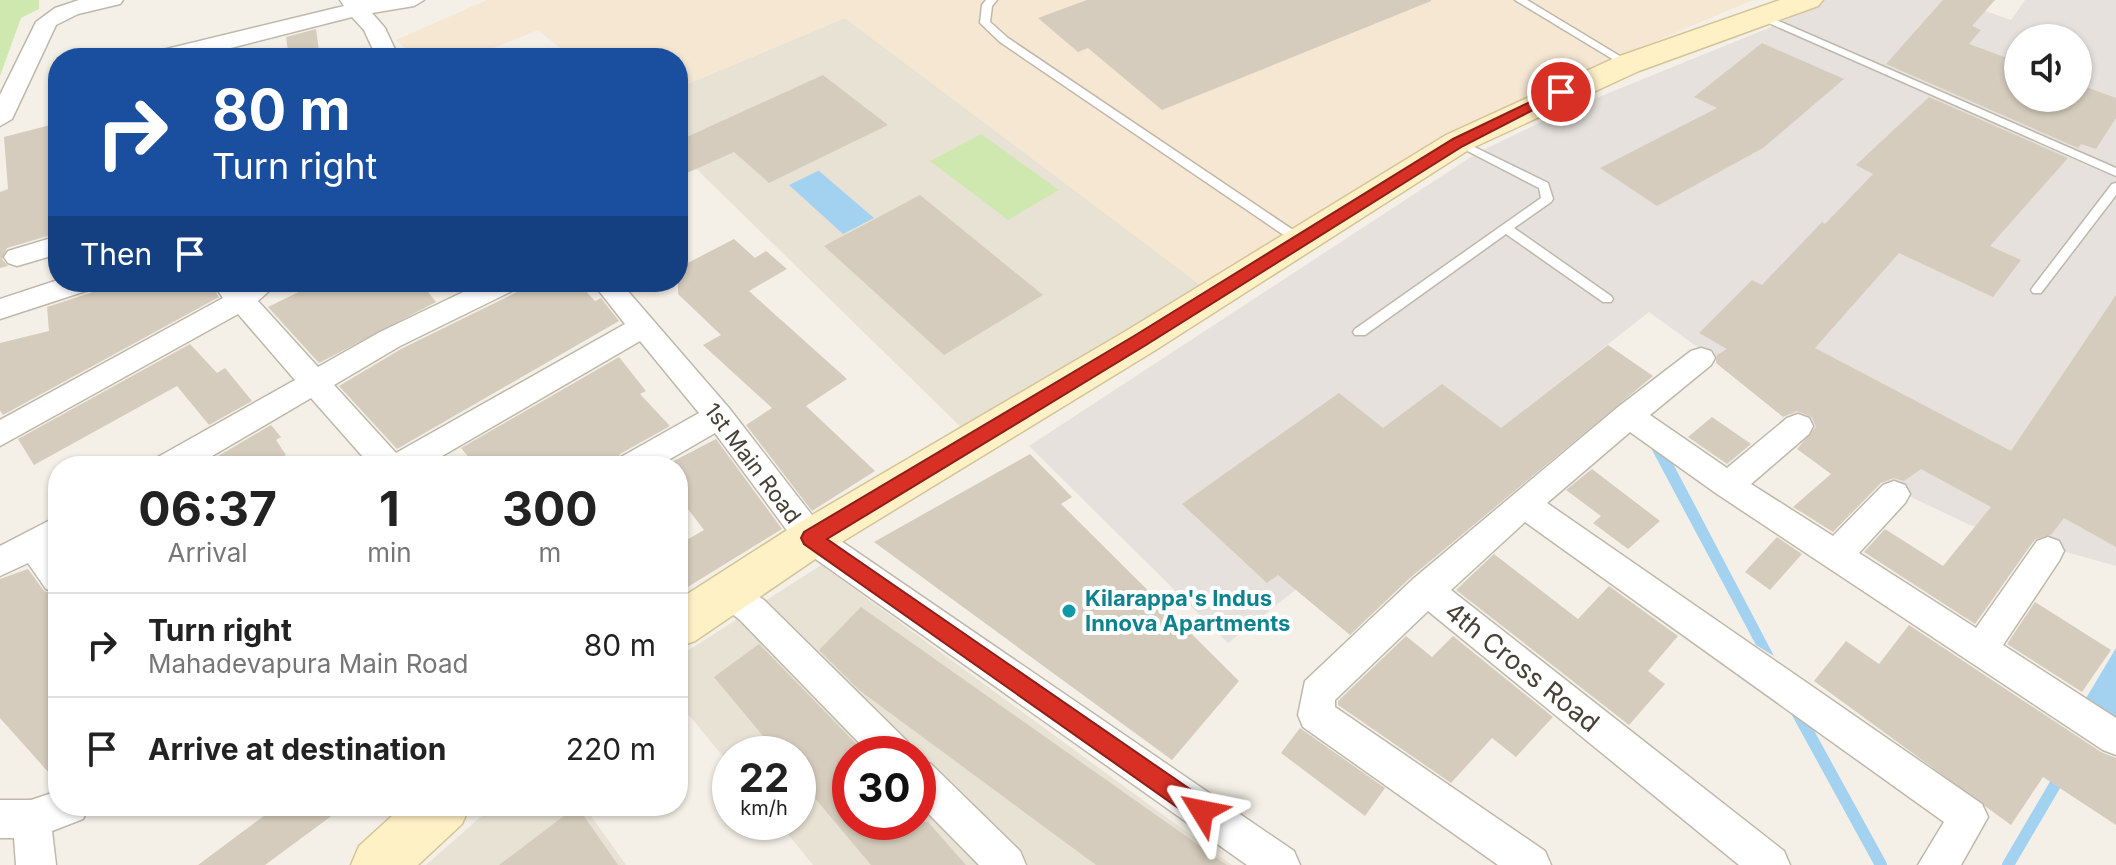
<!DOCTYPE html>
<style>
:root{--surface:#fff;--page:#f6f6f6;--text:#222;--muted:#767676;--line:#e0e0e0}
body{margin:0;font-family:Inter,sans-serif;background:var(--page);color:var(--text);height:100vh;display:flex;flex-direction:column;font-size:30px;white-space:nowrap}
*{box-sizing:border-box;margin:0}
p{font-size:26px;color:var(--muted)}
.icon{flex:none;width:44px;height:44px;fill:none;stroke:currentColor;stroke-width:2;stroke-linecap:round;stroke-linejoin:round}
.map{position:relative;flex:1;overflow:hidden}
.side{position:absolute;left:48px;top:456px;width:640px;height:360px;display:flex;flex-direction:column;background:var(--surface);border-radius:32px;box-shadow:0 2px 6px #0004}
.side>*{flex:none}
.hud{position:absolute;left:48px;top:48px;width:640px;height:244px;border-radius:32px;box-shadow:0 2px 6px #0004;background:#1a4fa0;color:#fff;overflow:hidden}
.controls{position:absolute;left:2004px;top:24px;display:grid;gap:16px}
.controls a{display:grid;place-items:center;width:88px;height:88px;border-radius:50%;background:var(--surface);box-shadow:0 2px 6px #0004;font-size:40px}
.speed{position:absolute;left:712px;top:736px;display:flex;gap:16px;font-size:40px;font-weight:700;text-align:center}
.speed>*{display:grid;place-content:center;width:104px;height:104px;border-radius:50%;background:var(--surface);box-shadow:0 2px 6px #0004;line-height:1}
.speed small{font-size:20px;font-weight:400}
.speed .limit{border:12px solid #d22;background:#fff;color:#111}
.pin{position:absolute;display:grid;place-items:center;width:68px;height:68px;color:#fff;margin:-34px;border:4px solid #fff;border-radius:50%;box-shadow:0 2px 8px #0007}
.me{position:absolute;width:88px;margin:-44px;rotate:305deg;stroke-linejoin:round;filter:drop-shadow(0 0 6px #0008)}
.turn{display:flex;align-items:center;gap:28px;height:168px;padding:0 32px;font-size:36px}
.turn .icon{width:104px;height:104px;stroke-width:2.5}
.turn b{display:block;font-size:56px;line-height:68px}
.then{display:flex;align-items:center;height:76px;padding:0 32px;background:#0003;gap:16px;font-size:30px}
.eta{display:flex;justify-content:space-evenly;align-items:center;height:136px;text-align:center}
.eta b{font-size:48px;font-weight:700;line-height:56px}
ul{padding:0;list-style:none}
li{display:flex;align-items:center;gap:24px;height:104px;padding:0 32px;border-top:2px solid var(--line)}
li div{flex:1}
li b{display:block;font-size:30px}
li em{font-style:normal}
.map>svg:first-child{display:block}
.residential{fill:#e8e2d5;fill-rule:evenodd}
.commercial{fill:#f5e7d2}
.industrial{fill:#e6e1dc;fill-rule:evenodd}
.green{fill:#cfe8b0}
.water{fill:#a3d1f0}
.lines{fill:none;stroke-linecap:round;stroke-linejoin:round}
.stream{stroke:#a3d1f0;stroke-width:12}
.building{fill:#d5ccbd}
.lane-casing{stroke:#bfb8aa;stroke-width:3}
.street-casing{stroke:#bfb8aa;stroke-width:3}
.secondary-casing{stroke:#d4c497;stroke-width:3}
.lane{fill:#fff;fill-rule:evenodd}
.street{fill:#fff;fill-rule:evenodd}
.secondary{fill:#fff1c6;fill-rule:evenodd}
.route{fill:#d93025;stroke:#8d1f18;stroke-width:2}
.culture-dot{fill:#0f9aa8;stroke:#fff;stroke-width:3}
.labels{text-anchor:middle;stroke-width:8;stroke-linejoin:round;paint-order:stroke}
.street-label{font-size:22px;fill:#474036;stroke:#fff}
.culture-label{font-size:22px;font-weight:bold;fill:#0d838f;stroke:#fff;text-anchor:start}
.near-street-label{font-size:26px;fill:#474036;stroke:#fff}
</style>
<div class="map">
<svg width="2116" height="865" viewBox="0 0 2116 865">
<rect width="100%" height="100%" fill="#f4f0e7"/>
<!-- residential -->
<g class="residential">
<polygon points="845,18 1202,286 968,434 678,151 678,88"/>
<path d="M 821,565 L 1232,865 L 813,865 L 778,822 L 798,822 L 798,754 L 730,754 L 730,765 L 678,702 L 678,657 ZM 850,754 L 918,754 L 918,822 L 850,822 Z"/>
<polygon points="493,806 584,806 626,865 426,865"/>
</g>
<!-- commercial -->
<polygon class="commercial" points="487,0 1753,0 1547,87 1413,155 1202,286 845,18 678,88 678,58 572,58 538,30 469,58 416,58 396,40"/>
<!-- industrial -->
<path class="industrial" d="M 1824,0 L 1954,0 L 2011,20 L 2025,0 L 2116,0 L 2116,566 L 1970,525 L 1892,488 L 1649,312 L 1228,643 L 1029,446 L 1477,153 L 1562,112 L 1771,27 ZM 2018,38 L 2078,38 L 2078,98 L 2018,98 Z"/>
<!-- green -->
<g class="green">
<polygon points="0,0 39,0 39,9 21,18 0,76"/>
<polygon points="981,134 1059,190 1008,220 930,161"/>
</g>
<!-- water -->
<g class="water">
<polygon points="818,171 819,171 874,218 843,234 789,185"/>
<polygon points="1651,448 1668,454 1774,656 1756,645"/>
<polygon points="2116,648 2116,719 2085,700"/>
</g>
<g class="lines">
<!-- stream -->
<g class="stream">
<polyline points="1796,710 1881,865"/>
<polyline points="2008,865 2062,773"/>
</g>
</g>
<!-- building -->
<g class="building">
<polygon points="1087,0 1431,0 1431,1 1162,110 1088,48 1078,52 1038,18"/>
<polygon points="1943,0 1995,0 1972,26 1981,30 1969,44 2018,62 2018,98 2078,98 2078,84 2116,98 2116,118 2096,149 2081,144 2078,148 1886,64"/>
<polygon points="316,29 320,58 289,58 286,37"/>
<polygon points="1762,43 1844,79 1763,148 1657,206 1600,168 1717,108 1694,97"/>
<polygon points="823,75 888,125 769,183 734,152 678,177 678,141"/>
<polygon points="1929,97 2068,158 1990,246 2021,260 1993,297 1899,253 1815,348 2011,451 2116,295 2116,547 2064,518 2051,535 2035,539 1975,624 1864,552 1885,529 1943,566 1991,507 1921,469 1904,481 1893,478 1881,483 1833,532 1793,507 1831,474 1797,449 1816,427 1812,417 1797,411 1783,417 1716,363 1717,355 1727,349 1699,333 1752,280 1762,285 1822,222 1825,224 1873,174 1856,165"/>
<polygon points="58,123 58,233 7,248 2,259 8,266 0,268 0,192 8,189 4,137"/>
<polygon points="920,195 1043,295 944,355 824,246"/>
<polygon points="734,239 755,258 766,251 787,269 749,291 847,379 806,406 875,471 812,511 746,425 772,408 703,345 721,335 678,294 678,268"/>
<polygon points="99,282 209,282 219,297 3,415 0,410 0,343 49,331 47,307 93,292"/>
<polygon points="319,282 420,282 436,302 319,363 268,307"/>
<polygon points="523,282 577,282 595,301 601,298 619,321 397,449 339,386 401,349 517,292"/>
<polygon points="190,344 217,373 225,368 252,401 209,425 177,386 34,465 18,439"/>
<polygon points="1608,345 1653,376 1411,577 1350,635 1278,575 1267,583 1182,504 1339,393 1383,428 1442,384 1501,428"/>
<polygon points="619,357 646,391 640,394 670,426 620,454 614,466 476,466 461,448"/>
<polygon points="1712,417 1751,444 1727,464 1688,437"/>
<polygon points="271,425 281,437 276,440 286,455 268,466 201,466"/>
<polygon points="716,439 782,529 678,593 678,545 704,530 678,496 678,466 664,466"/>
<polygon points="1030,454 1072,497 1061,504 1239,681 1172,760 874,542"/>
<polygon points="1592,469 1660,521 1628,549 1593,523 1601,516 1566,490"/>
<polygon points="1777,537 1802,554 1770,590 1745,572"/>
<polygon points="1494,554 1578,619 1609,586 1678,636 1648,671 1665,684 1629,725 1456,590"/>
<polygon points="28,569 44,591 58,596 58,783 0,718 0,579"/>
<polygon points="2035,602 2111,650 2082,692 2007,644"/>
<polygon points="861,607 1227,865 1096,865 859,690 819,650"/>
<polygon points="1909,625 2101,752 2116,758 2116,825 2043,777 2011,825 1814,681 1846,641 1879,664"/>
<polygon points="1406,636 1432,657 1453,636 1553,717 1516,757 1492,738 1451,783 1338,705 1338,701"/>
<polygon points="759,644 866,754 850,754 850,822 928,822 966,865 871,865 798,778 798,754 778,754 714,677"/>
<polygon points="1300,728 1385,788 1365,816 1281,753"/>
<polygon points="277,806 345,806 265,865 198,865"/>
<polygon points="577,806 618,865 499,865"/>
</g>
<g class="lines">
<!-- lane casing -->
<g class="lane-casing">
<g id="lane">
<polygon points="986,0 997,0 992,6 990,22 1008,38 1305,238 1307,241 1305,244 1297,244 1000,42 980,23 982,5"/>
<polygon points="1515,0 1527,0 1633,64 1632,66 1624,66"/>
<polygon points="1765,15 2116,168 2116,176 1762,20 1760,18"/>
<polygon points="1458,139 1548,183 1553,199 1551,202 1514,228 1611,296 1613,299 1611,302 1603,302 1506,234 1365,335 1355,335 1353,332 1355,329 1541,198 1539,188 1454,144 1452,142"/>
<polygon points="2116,183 2116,195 2041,293 2033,293 2031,290 2033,287 2112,184"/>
</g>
</g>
<!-- street casing -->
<g class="street-casing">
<g id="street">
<polygon points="79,0 123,0 120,4 78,14 56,25 12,119 0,126 0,95 36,22 55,8"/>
<polygon points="340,0 424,0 414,6 372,13 385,28 399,58 377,58 364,30 352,17 219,51 218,58 147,58 150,53 344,6"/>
<polygon points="58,236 58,254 17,266 8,263 4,257 8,251"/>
<polygon points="58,280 96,282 92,289 0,319 0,299"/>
<polygon points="212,282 243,285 279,282 258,301 318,367 380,332 484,282 520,282 516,289 400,346 334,385 396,453 625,324 592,282 620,282 729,408 822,528 1294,851 1300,865 1247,865 800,548 715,433 658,466 617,466 621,457 699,413 640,341 425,466 371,466 311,398 195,466 154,466 158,457 295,380 238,314 0,446 0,420 223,298"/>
<polygon points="1701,348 1711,351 1715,358 1711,365 1650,415 1727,468 1787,418 1798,414 1809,418 1813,426 1809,434 1751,484 1833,536 1883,485 1894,481 1905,485 1910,494 1905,503 1859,553 1976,628 2037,541 2048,537 2059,541 2064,551 2059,561 2003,645 2116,718 2116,755 2103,750 1717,494 1630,432 1547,503 1982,804 1988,817 1961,865 1918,865 1944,822 1525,522 1451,590 1784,851 1790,865 1739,865 1428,611 1335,700 1335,707 1545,851 1551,865 1498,865 1303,727 1298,715 1305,681 1413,579 1618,407 1691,351"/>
<polygon points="58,516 58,545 54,548 58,553 58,593 46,589 28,563 0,576 0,546"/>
<polygon points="729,578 764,600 908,742 913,754 870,754 740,620 717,602 712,592 717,582"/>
<polygon points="918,759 931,764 1020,851 1026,865 979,865 918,803"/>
<polygon points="58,791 58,806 89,806 83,819 52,831 56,865 16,865 14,838 0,838 0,800 31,800"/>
</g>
</g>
<!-- secondary casing -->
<g class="secondary-casing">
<g id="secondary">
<polygon points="1780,0 1823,0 1818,6 1639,71 1470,149 1154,351 827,551 695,641 678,647 678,600 795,525 1126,331 1446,135 1617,57"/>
<polygon points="403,806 470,806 462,824 418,865 351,865 359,846"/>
</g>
</g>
<!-- lane -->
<use href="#lane" class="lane"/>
<!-- street -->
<use href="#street" class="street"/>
<!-- secondary -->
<use href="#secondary" class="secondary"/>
</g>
<!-- route -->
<polygon class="route" points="1557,89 1568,92 1463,146 1146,345 827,539 1210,803 1213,811 1210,819 1202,822 1194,819 804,544 801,538 804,532 1134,336 1453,139"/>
<!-- markers -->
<circle class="culture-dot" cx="1069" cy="611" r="8"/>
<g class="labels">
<!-- street labels -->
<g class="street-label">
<text transform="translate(753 463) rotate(53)" y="8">1st Main Road</text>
</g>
<!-- culture labels -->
<g class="culture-label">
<text x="1085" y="606">Kilarappa's Indus<tspan x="1085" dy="25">Innova Apartments</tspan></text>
</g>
<!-- near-street labels -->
<g class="near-street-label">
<text transform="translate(1522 667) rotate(39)" y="9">4th Cross Road</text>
</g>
</g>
</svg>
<div class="controls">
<a><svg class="icon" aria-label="sound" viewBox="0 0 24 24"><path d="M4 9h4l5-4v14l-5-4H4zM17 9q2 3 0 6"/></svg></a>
</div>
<div class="speed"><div>22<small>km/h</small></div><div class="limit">30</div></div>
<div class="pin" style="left:1561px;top:92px;background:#d93025"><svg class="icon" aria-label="arrive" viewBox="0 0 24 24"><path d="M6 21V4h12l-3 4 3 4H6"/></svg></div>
<svg class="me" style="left:1202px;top:811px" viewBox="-20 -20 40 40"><path d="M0-17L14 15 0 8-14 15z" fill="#d93025" stroke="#fff" stroke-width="4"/></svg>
<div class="hud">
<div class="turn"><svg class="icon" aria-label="right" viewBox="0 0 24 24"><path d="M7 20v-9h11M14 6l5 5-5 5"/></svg><div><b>80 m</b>Turn right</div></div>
<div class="then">Then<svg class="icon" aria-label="arrive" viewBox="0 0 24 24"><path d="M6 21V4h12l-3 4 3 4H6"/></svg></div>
</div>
<section class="side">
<div class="eta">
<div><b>06:37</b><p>Arrival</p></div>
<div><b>1</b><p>min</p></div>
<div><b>300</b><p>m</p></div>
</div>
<ul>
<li><svg class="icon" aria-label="right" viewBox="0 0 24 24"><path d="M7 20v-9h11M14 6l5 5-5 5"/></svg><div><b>Turn right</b><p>Mahadevapura Main Road</p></div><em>80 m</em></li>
<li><svg class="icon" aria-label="arrive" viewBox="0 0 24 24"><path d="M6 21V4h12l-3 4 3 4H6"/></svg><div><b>Arrive at destination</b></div><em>220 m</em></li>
</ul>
</section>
</div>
